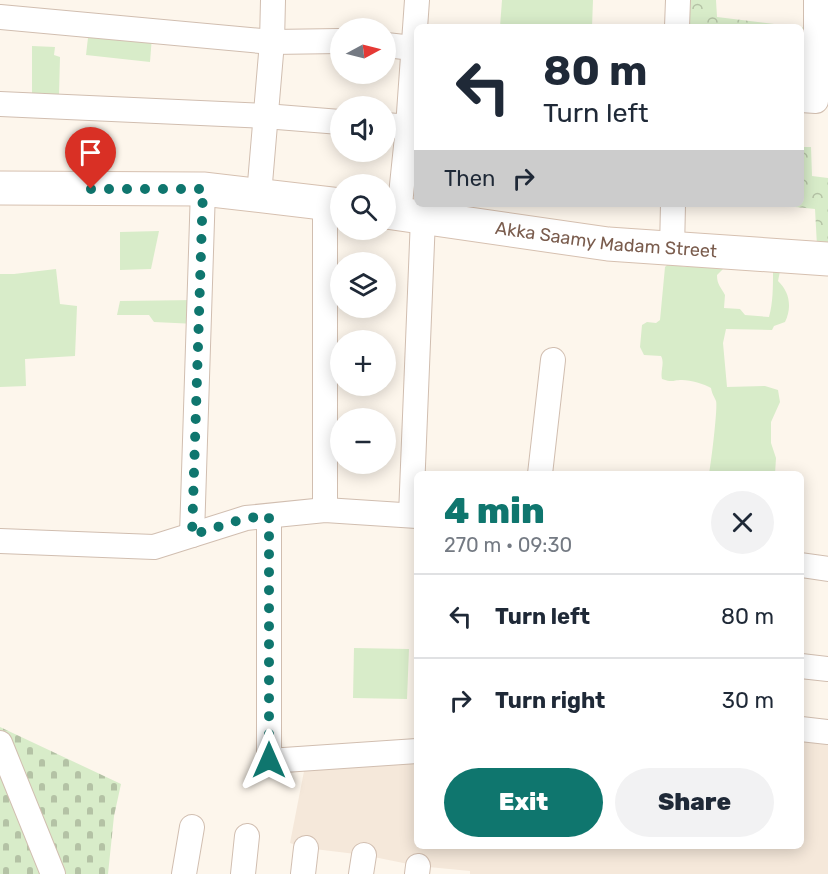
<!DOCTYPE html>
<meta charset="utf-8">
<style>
:root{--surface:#fff;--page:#f2f2f3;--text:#1f2937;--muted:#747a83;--line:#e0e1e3;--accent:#0f766e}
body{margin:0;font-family:Rubik,sans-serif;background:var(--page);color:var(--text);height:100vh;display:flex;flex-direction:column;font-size:22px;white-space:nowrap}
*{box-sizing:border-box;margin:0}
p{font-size:20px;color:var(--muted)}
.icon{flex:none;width:33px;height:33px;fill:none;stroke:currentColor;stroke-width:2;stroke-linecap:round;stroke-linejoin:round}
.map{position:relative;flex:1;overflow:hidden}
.details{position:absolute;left:414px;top:471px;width:390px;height:378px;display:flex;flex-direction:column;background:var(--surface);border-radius:9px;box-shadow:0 3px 15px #0003}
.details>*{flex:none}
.guide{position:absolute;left:414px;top:24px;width:390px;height:183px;border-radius:9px;box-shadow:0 3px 15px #0003;background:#fff;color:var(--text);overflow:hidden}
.needle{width:39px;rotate:83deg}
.tools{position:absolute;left:330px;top:18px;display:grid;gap:12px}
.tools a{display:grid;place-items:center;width:66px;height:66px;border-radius:50%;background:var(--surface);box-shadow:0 3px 15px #0003;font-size:30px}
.pin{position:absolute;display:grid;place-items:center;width:51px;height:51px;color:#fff;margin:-62px -26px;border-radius:50% 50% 50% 0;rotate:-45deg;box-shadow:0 0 6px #0007}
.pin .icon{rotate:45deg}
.me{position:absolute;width:66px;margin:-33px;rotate:0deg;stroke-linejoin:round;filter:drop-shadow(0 0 4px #0008)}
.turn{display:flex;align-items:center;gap:21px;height:126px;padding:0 30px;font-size:27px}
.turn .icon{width:78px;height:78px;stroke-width:2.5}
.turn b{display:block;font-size:42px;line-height:51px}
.then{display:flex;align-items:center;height:57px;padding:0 30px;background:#0003;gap:12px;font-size:22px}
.round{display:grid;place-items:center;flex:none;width:63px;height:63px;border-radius:32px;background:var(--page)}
.summary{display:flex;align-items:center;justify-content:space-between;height:102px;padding:0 30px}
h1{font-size:36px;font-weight:800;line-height:45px;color:var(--accent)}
.cta{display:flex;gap:12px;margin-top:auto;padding:12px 30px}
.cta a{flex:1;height:69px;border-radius:36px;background:var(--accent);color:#fff;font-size:24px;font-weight:800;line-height:69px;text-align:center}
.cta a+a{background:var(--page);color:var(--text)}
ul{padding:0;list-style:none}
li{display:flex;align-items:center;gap:18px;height:84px;padding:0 30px;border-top:2px solid var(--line)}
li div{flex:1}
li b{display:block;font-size:22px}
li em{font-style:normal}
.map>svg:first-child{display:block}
.residential{fill:#f5e8da}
.green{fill:#d8ecc9}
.forest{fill:url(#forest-crowns)}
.cemetery{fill:url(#cemetery-stones)}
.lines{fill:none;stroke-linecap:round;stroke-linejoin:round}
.street-casing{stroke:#d1beb0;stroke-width:26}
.secondary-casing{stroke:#d6c0b0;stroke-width:35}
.street{stroke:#fff;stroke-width:24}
.secondary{stroke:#fff;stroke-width:33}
.route{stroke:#0f766e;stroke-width:10;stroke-dasharray:0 18}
.labels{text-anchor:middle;stroke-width:4.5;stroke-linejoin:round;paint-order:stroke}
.street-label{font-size:18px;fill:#7a5c4d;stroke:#fffaf3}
</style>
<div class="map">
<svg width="828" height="874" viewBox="0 0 828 874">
<defs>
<pattern id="forest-crowns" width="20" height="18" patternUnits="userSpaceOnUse" patternTransform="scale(1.5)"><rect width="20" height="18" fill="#d8ecc9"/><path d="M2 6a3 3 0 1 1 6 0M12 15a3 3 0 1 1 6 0" fill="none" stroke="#b4c2a5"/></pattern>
<pattern id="cemetery-stones" width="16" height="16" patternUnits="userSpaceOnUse" patternTransform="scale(1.5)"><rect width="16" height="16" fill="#d8ecc9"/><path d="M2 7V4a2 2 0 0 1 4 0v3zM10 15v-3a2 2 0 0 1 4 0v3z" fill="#b4c2a5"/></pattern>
</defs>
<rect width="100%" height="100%" fill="#fdf6ec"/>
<!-- residential -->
<polygon class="residential" points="801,729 828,732 828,874 470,874 470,871 418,866 364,855 306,848 290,843 306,761 417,752 417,846 801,846"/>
<!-- green -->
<g class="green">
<polygon points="502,0 593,0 592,27 500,27"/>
<polygon points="89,29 152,36 150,62 86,55"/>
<polygon points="32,46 55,47 54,55 60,57 59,95 32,96"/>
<polygon points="159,231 151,269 120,270 120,232"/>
<path d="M 669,263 L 685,267 L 693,266 L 724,268 L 717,275 C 717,285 721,287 725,295 L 724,308 L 740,309 L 745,315 L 769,317 C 773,303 773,287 773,272 L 780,271 L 778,281 C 790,292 792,308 785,322 L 774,326 L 772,330 L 726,329 L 723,343 L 727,387 L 765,386 L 778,390 L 780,402 L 771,422 L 771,443 L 776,458 L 775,474 L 709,474 C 711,464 718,407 716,401 C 714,396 712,394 711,388 C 704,384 691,380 682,380 C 672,380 674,383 662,379 C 660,371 665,363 661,356 L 644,355 L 640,347 L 642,325 L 647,322 L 656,323 L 660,320 L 665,267 Z"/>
<polygon points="56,269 60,304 77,306 75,356 25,359 26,386 0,387 0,274 14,274"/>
<polygon points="196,300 196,324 154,322 149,315 117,315 120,301"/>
<polygon points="354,648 409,649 407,699 353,698"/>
</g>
<!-- forest -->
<g class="forest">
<polygon points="683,0 716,0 717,17 807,28 809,53 801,52 801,27 682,27"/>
<polygon points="801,147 811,147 812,176 828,178 828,247 817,246 815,209 766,204 801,204"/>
</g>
<!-- cemetery -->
<polygon class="cemetery" points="0,727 121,784 114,816 108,874 0,874"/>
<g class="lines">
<!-- street casing -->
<g class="street-casing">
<g id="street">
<polyline points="0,17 272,42 340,41"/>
<polyline points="677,27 678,0"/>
<polyline points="386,45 413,48"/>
<polyline points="801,100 816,101 816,0"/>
<polyline points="0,104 265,116 340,122"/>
<polyline points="386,125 408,127"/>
<polyline points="259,195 272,42 273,0"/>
<polyline points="399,214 408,127 417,0"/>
<polyline points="672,250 673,204"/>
<polyline points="540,474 553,360"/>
<polyline points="325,510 325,203"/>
<polyline points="411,515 423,218"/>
<polyline points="269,516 269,761 417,751"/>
<polyline points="192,535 203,189"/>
<polyline points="0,541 154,547 246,518 325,510 417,516"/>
<polyline points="801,565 828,569"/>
<polyline points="801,666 828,669"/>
<polyline points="801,729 828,732"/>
<polyline points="0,743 53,874"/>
<polyline points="184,874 192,827"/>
<polyline points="243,874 247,836"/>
<polyline points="303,874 306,848"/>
<polyline points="361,874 364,855"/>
<polyline points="417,874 418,866"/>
</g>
</g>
<!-- secondary casing -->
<g class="secondary-casing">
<g id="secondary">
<polyline points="0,188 203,189 340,205"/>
<path id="s1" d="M 386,212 L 608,244 L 828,259"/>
</g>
</g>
<!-- street -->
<use href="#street" class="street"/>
<!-- secondary -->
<use href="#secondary" class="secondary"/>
</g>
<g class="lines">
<!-- route -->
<polyline class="route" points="91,189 203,189 192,535 246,518 269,516 269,760"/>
</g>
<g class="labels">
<!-- street labels -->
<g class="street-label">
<text dy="6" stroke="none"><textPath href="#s1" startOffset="222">Akka Saamy Madam Street</textPath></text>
</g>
</g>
</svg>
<div class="tools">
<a><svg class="needle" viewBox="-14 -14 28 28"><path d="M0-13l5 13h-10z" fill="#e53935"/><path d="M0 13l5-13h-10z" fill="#747a83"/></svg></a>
<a><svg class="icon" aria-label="sound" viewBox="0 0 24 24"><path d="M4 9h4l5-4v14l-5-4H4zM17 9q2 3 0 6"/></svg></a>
<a><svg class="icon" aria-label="search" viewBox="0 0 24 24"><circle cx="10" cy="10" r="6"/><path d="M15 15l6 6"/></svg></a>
<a><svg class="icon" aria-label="layers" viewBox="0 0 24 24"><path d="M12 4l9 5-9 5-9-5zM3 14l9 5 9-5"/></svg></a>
<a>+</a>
<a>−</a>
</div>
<div class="pin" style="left:91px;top:189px;background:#d93025"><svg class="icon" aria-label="arrive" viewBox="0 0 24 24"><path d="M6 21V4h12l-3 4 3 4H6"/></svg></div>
<svg class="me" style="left:269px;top:760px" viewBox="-20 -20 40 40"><path d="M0-17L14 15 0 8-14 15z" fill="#0f766e" stroke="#fff" stroke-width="4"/></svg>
<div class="guide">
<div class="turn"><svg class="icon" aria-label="left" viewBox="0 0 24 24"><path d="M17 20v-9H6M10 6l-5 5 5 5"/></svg><div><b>80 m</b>Turn left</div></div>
<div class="then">Then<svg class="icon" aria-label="right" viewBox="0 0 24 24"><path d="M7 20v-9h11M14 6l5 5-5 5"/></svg></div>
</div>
<section class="details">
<div class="summary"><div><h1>4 min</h1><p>270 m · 09:30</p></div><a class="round"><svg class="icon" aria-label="close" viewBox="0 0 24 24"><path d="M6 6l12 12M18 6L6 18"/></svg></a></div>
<ul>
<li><svg class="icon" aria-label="left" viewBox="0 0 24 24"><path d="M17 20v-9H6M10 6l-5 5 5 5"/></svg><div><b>Turn left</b></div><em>80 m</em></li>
<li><svg class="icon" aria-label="right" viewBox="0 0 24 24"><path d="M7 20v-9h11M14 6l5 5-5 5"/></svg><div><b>Turn right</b></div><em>30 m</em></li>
</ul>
<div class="cta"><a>Exit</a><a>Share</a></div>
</section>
</div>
